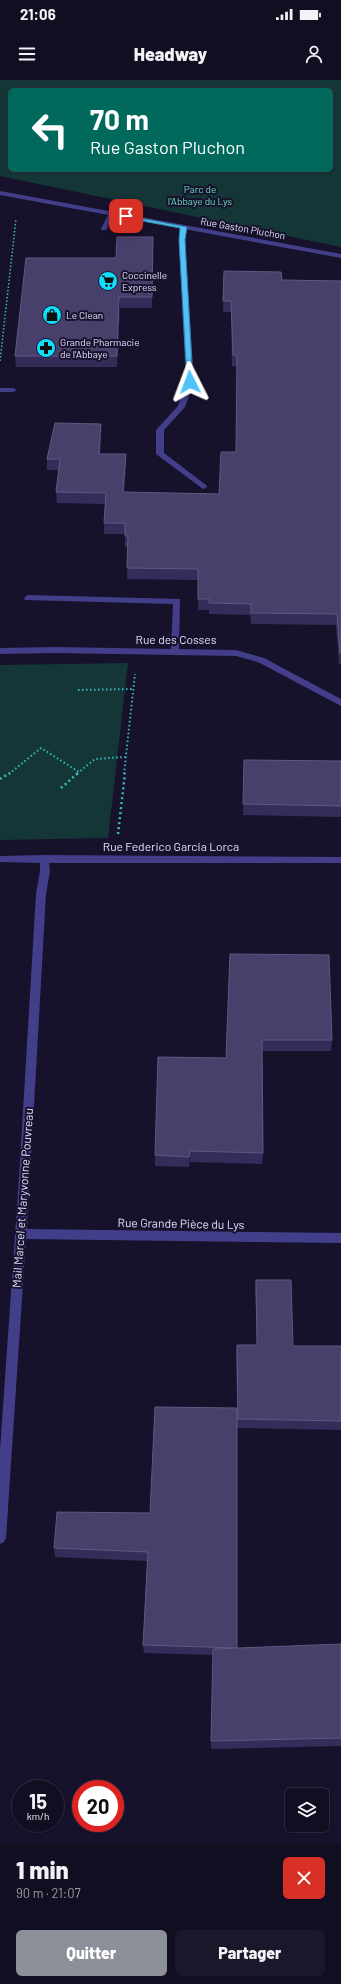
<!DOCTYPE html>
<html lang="fr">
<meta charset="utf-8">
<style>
:root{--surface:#110e21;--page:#1a172a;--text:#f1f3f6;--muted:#9c9ca5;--line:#302e3f;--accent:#8c9099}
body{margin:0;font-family:Barlow,sans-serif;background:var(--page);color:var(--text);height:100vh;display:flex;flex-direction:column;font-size:15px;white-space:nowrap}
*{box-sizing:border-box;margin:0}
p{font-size:13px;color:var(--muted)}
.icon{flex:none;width:22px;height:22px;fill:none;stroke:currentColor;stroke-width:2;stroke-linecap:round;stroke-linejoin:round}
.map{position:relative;height:1764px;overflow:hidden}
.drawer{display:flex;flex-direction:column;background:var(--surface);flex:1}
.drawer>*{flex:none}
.guide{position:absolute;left:8px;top:8px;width:325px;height:84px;border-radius:6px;box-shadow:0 1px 3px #0004,0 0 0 1px var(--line);background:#00695c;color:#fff;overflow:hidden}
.controls{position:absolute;left:285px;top:1708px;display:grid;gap:8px}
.controls a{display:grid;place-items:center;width:44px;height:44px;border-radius:6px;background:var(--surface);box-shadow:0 1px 3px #0004,0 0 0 1px var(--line);font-size:20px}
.speed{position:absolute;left:12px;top:1700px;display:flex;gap:8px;font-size:20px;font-weight:700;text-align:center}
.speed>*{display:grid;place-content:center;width:52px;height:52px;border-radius:50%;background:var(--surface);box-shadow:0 1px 3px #0004,0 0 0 1px var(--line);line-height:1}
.speed small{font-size:10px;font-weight:400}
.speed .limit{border:6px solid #d22;background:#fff;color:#111}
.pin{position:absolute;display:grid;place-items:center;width:34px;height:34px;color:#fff;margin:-17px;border-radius:8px;box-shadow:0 2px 6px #0006}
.me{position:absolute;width:44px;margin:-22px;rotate:357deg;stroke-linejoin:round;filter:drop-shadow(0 0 3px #0008)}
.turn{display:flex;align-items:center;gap:14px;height:84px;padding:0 16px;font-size:18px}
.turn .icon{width:52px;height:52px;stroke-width:2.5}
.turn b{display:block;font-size:28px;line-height:34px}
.round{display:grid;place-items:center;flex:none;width:42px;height:42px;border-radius:6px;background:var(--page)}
.head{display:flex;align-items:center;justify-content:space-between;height:68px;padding:0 16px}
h1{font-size:24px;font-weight:800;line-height:30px}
.action{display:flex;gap:8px;margin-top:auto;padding:8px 16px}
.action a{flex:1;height:46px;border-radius:6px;background:var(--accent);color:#fff;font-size:16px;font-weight:800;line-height:46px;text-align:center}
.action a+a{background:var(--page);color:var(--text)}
.status{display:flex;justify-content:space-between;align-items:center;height:28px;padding:0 20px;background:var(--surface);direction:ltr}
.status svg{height:11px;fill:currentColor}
header{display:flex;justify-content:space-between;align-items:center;height:52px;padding:0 16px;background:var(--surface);font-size:18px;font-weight:800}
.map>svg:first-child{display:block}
.green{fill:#153636;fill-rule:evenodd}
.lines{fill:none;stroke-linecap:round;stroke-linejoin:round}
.path-far2{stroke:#34bdb7;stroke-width:1.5;stroke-dasharray:1.5 2;stroke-linecap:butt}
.path-far1{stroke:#34bdb7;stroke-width:2;stroke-dasharray:1.5 2.5;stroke-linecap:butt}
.path{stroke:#34bdb7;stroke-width:2.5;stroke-dasharray:2 3;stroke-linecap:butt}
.service{fill:#423e8a;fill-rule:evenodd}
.minor{fill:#423e8a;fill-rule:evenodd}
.wall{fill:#362c59}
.shaded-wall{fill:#221a40}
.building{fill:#483f6b;stroke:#605882}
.route{fill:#4fc3f7;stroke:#337fa1}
.labels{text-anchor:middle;stroke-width:4;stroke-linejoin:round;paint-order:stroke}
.far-park-label{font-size:10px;fill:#6adfc3;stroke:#17122c}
.far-street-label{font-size:10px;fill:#e2defe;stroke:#17122c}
.far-poi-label{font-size:10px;fill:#e2defe;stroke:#17122c;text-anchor:start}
.street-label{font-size:12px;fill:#e2defe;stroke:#17122c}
</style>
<div class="status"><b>21:06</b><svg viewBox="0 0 49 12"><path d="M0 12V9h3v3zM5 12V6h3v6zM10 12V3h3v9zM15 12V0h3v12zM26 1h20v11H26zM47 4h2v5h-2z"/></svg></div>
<header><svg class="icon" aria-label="menu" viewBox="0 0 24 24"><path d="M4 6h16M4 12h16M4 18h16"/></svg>Headway<svg class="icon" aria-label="person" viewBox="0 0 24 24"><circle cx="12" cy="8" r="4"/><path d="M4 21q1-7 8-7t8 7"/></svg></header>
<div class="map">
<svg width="341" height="1764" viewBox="0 0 341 1764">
<rect width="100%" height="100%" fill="#17122c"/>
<!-- green -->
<g class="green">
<path d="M 0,0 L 341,0 L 341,167 L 0,96 ZM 10,10 L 331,10 L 331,90 L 10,90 Z"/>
<polygon points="128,583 108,758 0,760 0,585"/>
</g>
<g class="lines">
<!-- path-far2 -->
<polyline class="path-far2" points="0,281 16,139"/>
<!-- path-far1 -->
<g class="path-far1">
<polyline points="78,610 133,609"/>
<polyline points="9,694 41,668 79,692 95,679 125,677"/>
<polyline points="77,694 79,692"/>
<polyline points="124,694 135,594"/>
</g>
<!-- path -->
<g class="path">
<polyline points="0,699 10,693"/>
<polyline points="61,708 78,693"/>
<polyline points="118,754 125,693"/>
</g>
<!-- service -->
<g class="service">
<polygon points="109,133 114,134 106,150 102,150 101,149"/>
<polygon points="184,145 187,147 185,160 194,302 185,327 164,350 164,373 206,405 207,407 203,409 156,374 156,350 178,326 186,302 179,160 181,147"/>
<polygon points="0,308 13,308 17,310 13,312 0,312"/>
<polygon points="28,515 180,519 179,571 175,574 171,571 173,524 25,520 24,518"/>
</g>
<!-- minor -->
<g class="minor">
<polygon points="0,111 341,174 341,178 0,115"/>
<polygon points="54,567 236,570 264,578 341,619 341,626 258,582 236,576 54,573 0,574 0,568"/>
<polygon points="44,775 341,777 341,783 49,783 50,791 46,814 27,1149 341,1153 341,1163 26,1159 6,1458 4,1462 0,1464 0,1370 19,1098 36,814 40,791 40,783 0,782 0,776"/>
</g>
</g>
<!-- wall -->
<g class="wall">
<polygon points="153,157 152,228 120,228 117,287 16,287 15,276 116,178"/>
<polygon points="224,191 282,200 341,201 341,584 339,584 336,545 251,544 250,535 209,534 209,530 198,530 198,500 127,499 128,467 125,467 125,454 104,454 104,443 105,424 57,423 56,412 59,390 47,390 47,379 101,355 100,374 126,385 124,412 219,414 236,372 237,287 232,286 231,232 223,232"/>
<polygon points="341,681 341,737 243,735 244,691"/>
<polygon points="230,874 332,960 331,971 262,971 263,1073 262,1084 190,1082 189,1087 155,1086 155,1075 226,978"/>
<polygon points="256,1200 293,1266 341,1266 341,1350 237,1348 237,1568 341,1570 341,1666 211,1669 213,1575 144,1573 143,1565 147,1481 55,1477 54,1468 150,1433 237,1328 236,1274 237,1265 257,1265 255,1209"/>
</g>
<!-- shaded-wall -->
<g class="shaded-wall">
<polygon points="119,217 120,228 117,287 117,276"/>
<polygon points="101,344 101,355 99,385 99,374"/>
<polygon points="126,374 126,385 123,423 123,412"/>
<polygon points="190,1071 190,1082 189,1087 189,1077"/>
</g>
<!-- building -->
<g class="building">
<polygon points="117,157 153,157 152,217 119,217 117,276 15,276 26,178 116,178"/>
<polygon points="224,191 281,192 282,200 341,201 341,573 340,573 337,534 251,533 251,524 209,523 209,519 198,519 198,489 127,488 128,456 125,456 125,443 104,443 106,413 56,412 60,379 47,379 55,343 101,344 99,374 126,374 123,412 219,414 221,372 236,372 237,276 233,275 231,221 223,221"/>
<polygon points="244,680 341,681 341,726 243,724"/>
<polygon points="230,874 329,875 332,960 262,960 263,1073 190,1071 189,1077 155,1075 158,977 226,978"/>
<polygon points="256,1200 291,1200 293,1266 341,1266 341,1341 238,1339 237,1265 257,1265"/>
<polygon points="155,1327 237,1328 237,1568 143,1565 148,1472 54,1468 57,1432 150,1433"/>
<polygon points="341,1564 341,1658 211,1661 213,1569"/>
</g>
<!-- route -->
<polygon class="route" points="124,135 187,147 185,160 193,303 187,302 179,160 180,148 126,138 123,136"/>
<!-- icons -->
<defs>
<g id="supermarket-disc" transform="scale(1)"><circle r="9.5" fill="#0fdffa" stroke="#17122c"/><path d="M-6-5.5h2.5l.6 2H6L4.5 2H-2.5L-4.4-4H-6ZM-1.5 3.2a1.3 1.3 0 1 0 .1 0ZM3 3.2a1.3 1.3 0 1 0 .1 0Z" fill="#111"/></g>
<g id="shop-disc" transform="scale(1)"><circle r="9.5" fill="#0fdffa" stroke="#17122c"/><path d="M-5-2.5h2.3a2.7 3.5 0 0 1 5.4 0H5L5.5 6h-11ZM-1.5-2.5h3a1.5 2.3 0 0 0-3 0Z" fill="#111"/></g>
<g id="pharmacy-disc" transform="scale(1)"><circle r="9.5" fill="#0fdffa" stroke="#17122c"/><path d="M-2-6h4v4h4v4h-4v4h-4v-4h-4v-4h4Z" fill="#111"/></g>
</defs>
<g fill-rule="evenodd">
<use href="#supermarket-disc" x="108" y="201"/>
<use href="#shop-disc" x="52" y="235"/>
<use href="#pharmacy-disc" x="46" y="268"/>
</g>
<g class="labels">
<!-- far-park labels -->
<g class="far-park-label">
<text x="200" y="113">Parc de<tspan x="200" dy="12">l'Abbaye du Lys</tspan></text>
</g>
<!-- far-street labels -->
<g class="far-street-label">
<text transform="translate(243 148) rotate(10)" y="4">Rue Gaston Pluchon</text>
</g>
<!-- far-poi labels -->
<g class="far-poi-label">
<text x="122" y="199">Coccinelle<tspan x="122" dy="12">Express</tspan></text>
<text x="66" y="239">Le Clean</text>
<text x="60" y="266">Grande Pharmacie<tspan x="60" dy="12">de l'Abbaye</tspan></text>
</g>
<!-- street labels -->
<g class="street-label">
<text x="176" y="564">Rue des Cosses</text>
<text x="171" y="771">Rue Federico Garcia Lorca</text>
<text transform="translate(23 1118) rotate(-86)" y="4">Mail Marcel et Maryvonne Pouvreau</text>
<text transform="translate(181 1144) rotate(1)" y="4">Rue Grande Pièce du Lys</text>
</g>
</g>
</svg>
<div class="controls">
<a><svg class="icon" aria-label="layers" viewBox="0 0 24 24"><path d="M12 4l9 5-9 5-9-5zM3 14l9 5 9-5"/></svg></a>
</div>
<div class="speed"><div>15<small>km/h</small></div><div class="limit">20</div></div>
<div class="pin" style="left:126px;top:136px;background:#d93025"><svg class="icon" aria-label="arrive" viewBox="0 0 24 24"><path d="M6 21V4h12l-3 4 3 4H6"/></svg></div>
<svg class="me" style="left:190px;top:302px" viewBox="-20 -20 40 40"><path d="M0-17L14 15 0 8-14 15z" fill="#4fc3f7" stroke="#fff" stroke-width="4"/></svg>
<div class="guide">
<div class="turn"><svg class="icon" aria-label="left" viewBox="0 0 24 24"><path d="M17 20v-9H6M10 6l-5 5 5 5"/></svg><div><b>70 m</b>Rue Gaston Pluchon</div></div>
</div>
</div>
<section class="drawer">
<div class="head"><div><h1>1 min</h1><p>90 m · 21:07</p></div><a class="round" style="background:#d93025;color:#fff"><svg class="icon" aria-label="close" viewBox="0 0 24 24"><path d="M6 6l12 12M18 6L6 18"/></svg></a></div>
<div class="action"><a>Quitter</a><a>Partager</a></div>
</section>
